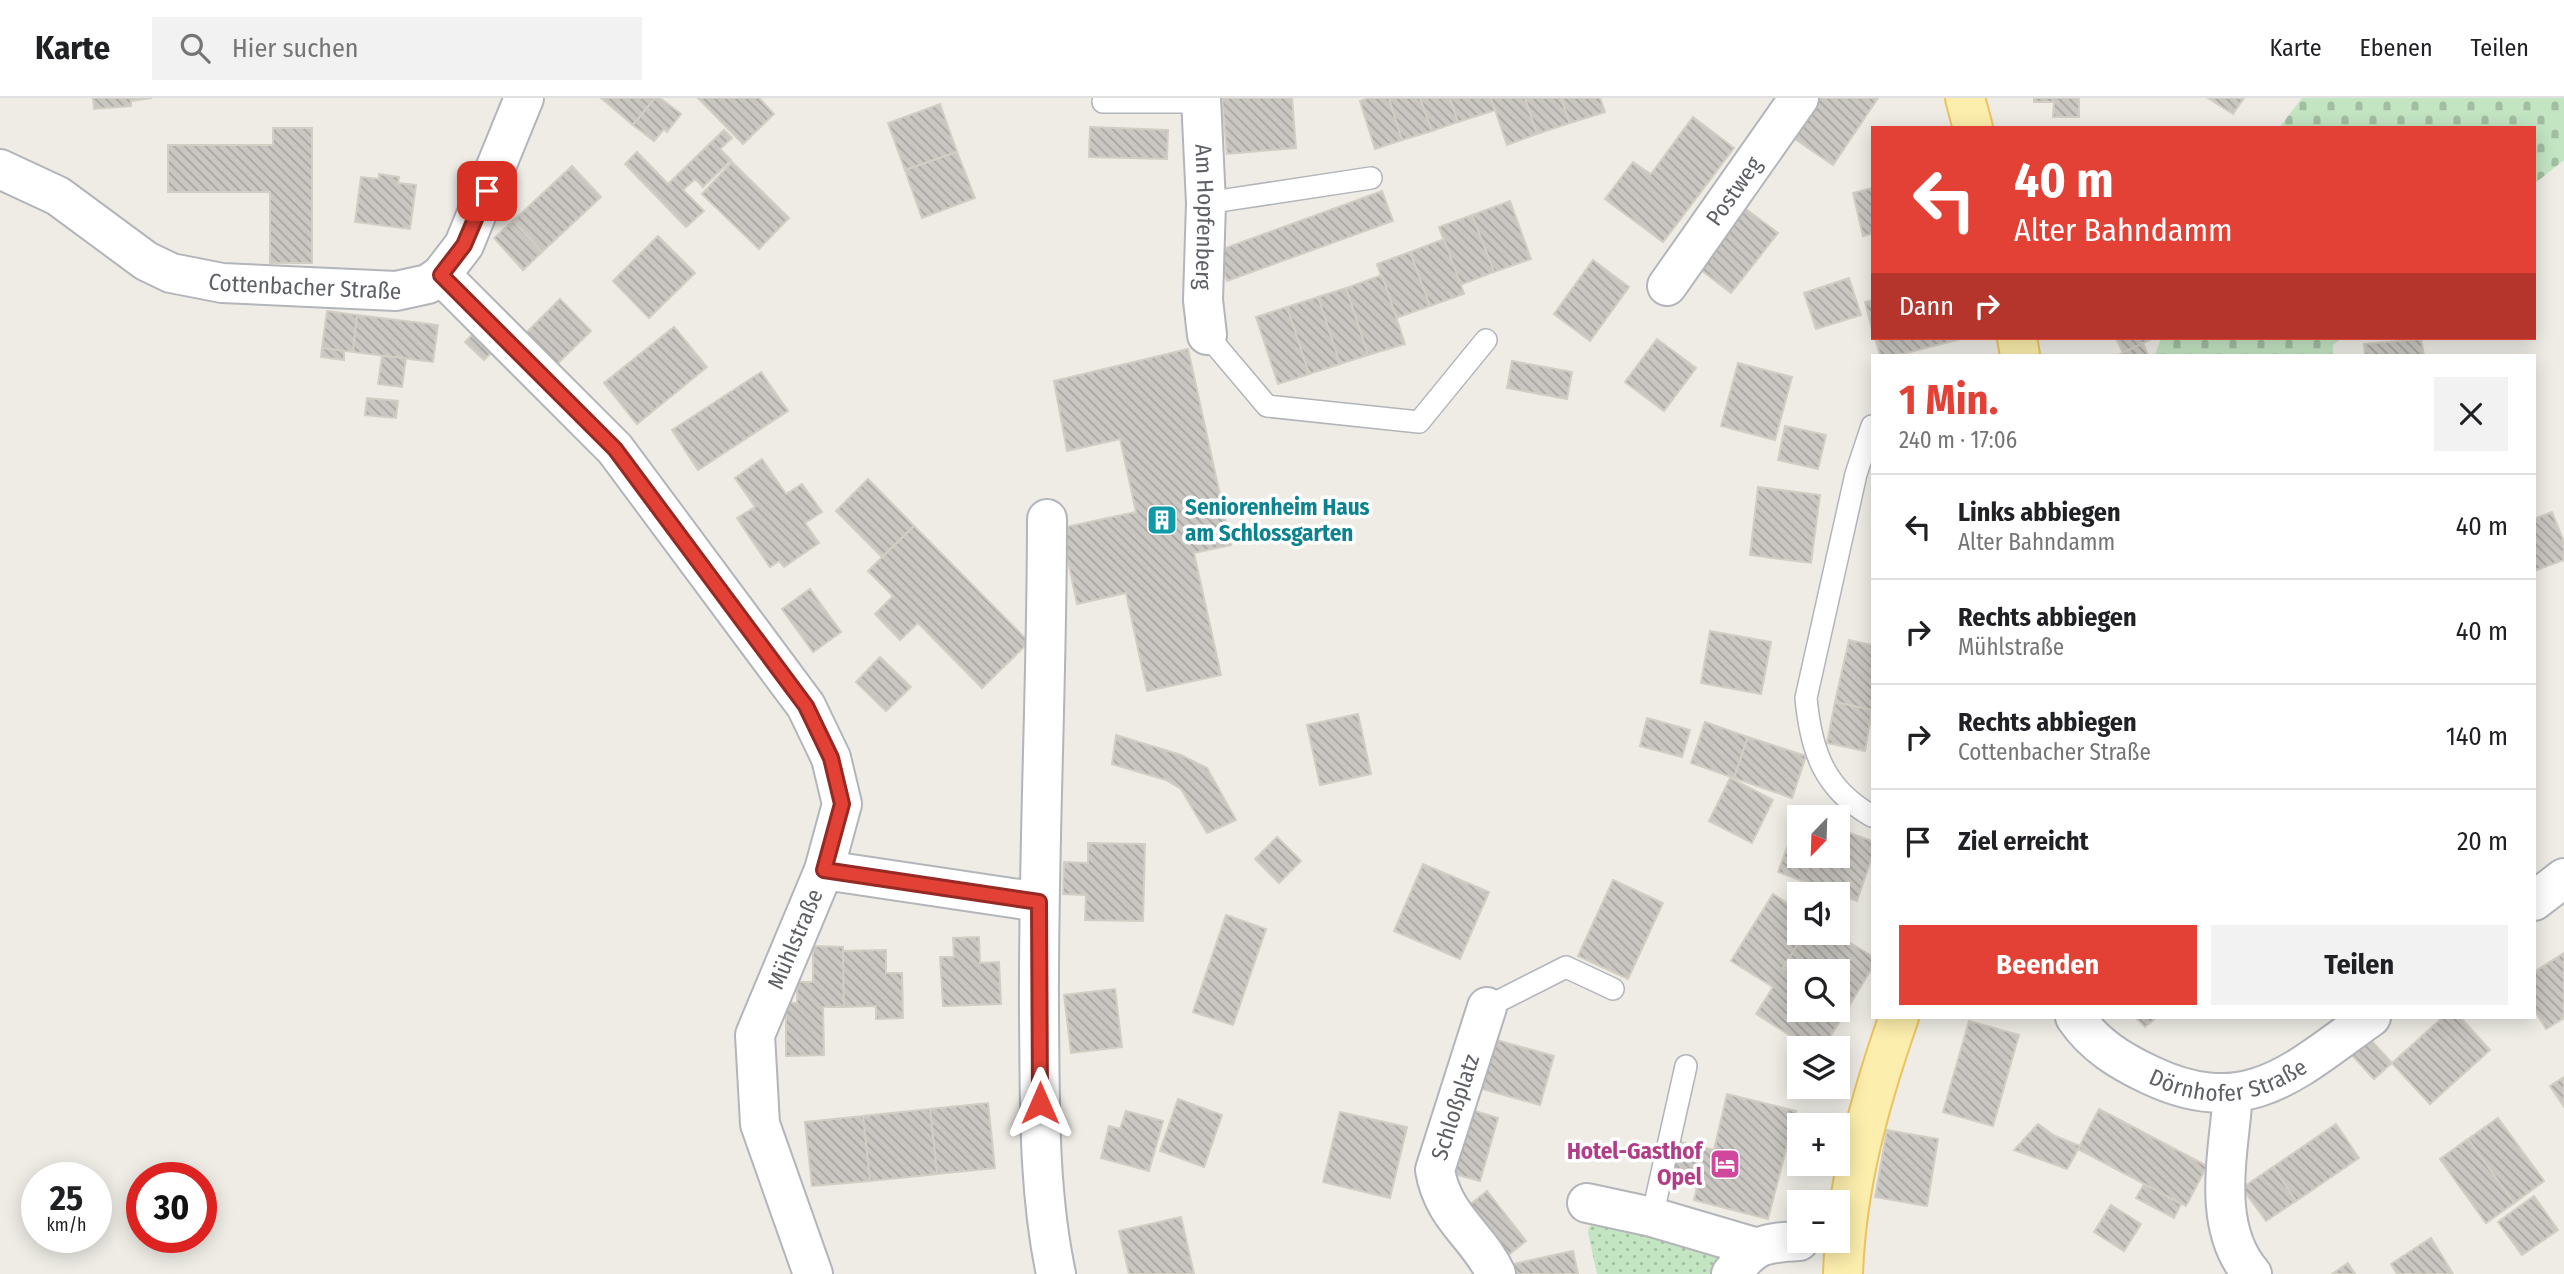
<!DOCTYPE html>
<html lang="de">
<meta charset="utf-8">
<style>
:root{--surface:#fff;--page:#f2f2f2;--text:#202124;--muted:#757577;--line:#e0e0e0;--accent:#e34136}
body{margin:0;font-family:"Fira Sans Condensed",sans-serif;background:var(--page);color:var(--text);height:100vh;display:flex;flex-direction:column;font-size:26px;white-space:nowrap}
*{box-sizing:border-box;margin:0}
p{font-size:23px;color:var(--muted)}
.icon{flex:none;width:38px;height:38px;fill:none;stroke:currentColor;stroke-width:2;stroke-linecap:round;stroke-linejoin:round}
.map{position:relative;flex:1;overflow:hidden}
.details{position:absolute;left:1871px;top:256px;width:665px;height:665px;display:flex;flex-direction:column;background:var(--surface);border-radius:0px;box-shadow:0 4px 18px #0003}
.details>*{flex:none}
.guide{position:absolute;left:1871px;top:28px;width:665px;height:214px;border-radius:0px;box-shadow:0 4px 18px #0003;background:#e34136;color:#fff;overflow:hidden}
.needle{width:46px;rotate:203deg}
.buttons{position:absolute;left:1787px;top:707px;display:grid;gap:14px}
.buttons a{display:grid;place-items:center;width:63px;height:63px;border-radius:0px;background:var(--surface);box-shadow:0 4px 18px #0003;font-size:35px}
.speed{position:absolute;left:21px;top:1064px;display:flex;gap:14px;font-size:35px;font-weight:700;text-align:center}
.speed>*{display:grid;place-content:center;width:91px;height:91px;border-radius:50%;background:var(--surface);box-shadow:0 4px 18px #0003;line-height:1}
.speed small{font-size:18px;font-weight:400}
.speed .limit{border:10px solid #d22;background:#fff;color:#111}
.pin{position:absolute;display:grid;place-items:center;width:60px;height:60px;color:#fff;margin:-30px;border-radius:14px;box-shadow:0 4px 10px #0006}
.me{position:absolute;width:77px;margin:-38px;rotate:0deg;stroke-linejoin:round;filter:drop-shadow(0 0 5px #0008)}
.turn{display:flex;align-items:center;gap:24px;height:147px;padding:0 28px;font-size:32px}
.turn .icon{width:91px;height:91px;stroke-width:2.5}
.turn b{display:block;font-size:49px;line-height:60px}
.then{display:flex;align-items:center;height:66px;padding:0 28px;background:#0003;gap:14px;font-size:26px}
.round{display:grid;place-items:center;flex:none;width:74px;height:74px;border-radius:0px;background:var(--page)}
.headline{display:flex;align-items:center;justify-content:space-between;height:119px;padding:0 28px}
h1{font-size:42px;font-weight:700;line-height:52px;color:var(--accent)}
.action{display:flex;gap:14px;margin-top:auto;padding:14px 28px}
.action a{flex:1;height:80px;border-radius:0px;background:var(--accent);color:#fff;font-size:28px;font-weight:700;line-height:80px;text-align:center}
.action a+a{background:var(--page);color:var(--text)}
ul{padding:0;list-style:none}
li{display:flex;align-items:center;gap:21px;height:105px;padding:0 28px;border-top:2px solid var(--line)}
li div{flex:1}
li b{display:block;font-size:26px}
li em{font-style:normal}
header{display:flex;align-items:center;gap:42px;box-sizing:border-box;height:98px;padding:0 35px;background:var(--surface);border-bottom:2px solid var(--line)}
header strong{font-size:33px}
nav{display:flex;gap:38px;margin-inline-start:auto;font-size:24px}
.search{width:490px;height:63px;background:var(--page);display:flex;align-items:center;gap:18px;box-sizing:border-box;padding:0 24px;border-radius:0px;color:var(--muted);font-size:26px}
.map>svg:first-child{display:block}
.grass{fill:url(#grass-dots)}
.cemetery{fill:url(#cemetery-stones)}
.building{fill:url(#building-back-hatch);stroke:#d3cec3;stroke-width:2}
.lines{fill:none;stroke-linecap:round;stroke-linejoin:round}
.service-casing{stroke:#b2b5b9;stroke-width:24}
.minor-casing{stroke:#b2b5b9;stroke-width:42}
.tertiary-casing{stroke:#b2b5b9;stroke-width:42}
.primary-casing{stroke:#ecc360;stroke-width:42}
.service{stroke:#fff;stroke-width:21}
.minor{stroke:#fff;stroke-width:38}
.tertiary{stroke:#fff;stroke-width:38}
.primary{stroke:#fceeac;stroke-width:38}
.route-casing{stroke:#942a23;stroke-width:18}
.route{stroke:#e34136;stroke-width:12}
.labels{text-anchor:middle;stroke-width:7;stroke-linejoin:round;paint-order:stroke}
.street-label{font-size:23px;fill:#5d6065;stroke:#fff}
.culture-label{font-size:23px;font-weight:bold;fill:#0d838f;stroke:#fff;text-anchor:start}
.hotel-label{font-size:23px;font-weight:bold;fill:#b23c85;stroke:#fff;text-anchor:end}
</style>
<header>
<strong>Karte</strong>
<div class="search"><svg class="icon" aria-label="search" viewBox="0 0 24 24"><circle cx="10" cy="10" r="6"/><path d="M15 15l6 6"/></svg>Hier suchen</div>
<nav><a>Karte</a><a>Ebenen</a><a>Teilen</a></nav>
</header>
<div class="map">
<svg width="2564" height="1176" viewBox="0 0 2564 1176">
<defs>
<pattern id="grass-dots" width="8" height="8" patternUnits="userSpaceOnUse" patternTransform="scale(1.75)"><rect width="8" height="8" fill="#c3e5c2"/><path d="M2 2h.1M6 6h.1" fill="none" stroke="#a2bda1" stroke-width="1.8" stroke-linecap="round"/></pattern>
<pattern id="cemetery-stones" width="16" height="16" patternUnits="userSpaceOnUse" patternTransform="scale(1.75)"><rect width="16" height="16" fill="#c3e5c2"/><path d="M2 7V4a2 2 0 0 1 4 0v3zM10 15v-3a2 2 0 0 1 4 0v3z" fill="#a2bda1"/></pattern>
<pattern id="building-back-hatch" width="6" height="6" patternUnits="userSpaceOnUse" patternTransform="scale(1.75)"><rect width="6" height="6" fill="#cac7c2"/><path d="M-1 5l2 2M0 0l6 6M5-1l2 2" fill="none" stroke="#a7a5a1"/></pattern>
</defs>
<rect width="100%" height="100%" fill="#eeece5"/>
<!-- grass -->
<polygon class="grass" points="1598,1122 1717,1156 1720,1161 1713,1176 1597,1176 1588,1135 1589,1129"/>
<!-- cemetery -->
<g class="cemetery">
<polygon points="2302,0 2564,0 2564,62 2534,86 2534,30 2279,30"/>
<polygon points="2161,240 2342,240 2333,247 2333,257 2155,257"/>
</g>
<!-- building -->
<g class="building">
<polygon points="93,0 152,0 131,3 131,8 94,11"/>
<polygon points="601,0 655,0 633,27"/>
<polygon points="655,0 660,0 681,16 667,34 664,31 654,43 633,27"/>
<polygon points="698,0 759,0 774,16 743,46"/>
<polygon points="1222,0 1292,0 1296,50 1227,56"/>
<polygon points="1368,0 1389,0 1402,42 1375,51 1360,3"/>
<polygon points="1389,0 1420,0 1432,33 1402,42"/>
<polygon points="1420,0 1450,0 1458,24 1432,33"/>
<polygon points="1450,0 1491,0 1496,12 1458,24"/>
<polygon points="1491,0 1525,0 1537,36 1507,47"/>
<polygon points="1525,0 1561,0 1570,25 1537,36"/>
<polygon points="1561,0 1600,0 1605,14 1570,25"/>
<polygon points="1819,0 1878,0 1833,67 1792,39"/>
<polygon points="2034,0 2079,0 2079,19 2053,19 2054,4 2034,4"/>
<polygon points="2208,0 2244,0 2233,16"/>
<polygon points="940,6 957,54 905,72 888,25"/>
<polygon points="1693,19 1734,50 1663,144 1605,101 1633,64 1651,76"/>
<polygon points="1090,29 1168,32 1167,61 1089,59"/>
<polygon points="273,30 312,30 312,165 270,165 270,94 168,94 168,47 273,47"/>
<polygon points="724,32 732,40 720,51 731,62 703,89 695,81 683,92 704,113 686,129 625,66 637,54 668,86"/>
<polygon points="957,54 975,100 922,120 905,72"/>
<polygon points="732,64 789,120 759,151 702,96"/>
<polygon points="572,68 601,99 542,154 513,123"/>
<polygon points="379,76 399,79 398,85 416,87 410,131 355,124 361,79 379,81"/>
<polygon points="1872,90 1872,136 1863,138 1853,95"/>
<polygon points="1382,93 1393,123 1227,183 1217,153"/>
<polygon points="1510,103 1531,161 1494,174 1472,117"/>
<polygon points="1742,108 1778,135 1731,195 1696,168"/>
<polygon points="1472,117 1494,174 1460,187 1439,129"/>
<polygon points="513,123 542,154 523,172 494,140"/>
<polygon points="658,138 695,175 649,220 613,183"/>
<polygon points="1444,141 1464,196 1430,208 1410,154"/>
<polygon points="1410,154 1430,208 1396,220 1377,166"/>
<polygon points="1593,162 1629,189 1590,243 1554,216"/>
<polygon points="1382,177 1405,246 1368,257 1346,190"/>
<polygon points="1849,180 1861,217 1816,231 1804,195"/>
<polygon points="1346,190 1368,257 1340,266 1318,199"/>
<polygon points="1318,199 1340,266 1309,276 1287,209"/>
<polygon points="560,201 591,233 556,267 525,236"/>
<polygon points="1872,202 1872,231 1865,204"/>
<polygon points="1287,209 1309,276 1278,286 1256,219"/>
<polygon points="327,213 357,217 353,254 322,250"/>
<polygon points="357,217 438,227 433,264 353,254"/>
<polygon points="674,229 707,269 637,326 604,285"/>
<polygon points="474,235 493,253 484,262 465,244"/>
<polygon points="1875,240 1964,240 1899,257 1880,257"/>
<polygon points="2116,240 2154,240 2123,255"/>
<polygon points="1657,241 1696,270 1664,313 1625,284"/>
<polygon points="2421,241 2424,257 2365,257 2364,246"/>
<polygon points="2143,245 2148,257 2118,257 2123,255"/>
<polygon points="322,250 344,253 344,262 321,259"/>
<polygon points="1188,251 1231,447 1194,455 1221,577 1147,593 1126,495 1077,506 1061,430 1136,414 1120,341 1067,353 1054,283"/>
<polygon points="382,258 406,260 402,289 378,286"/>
<polygon points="1512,263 1572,274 1567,301 1507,290"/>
<polygon points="1738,265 1792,279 1775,342 1721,328"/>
<polygon points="761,274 788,313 698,372 672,332"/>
<polygon points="367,300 398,303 396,320 365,317"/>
<polygon points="1785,328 1826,337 1818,371 1778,362"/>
<polygon points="762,361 786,396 802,386 822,414 805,425 819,445 784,469 779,463 770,469 737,420 755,409 735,380"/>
<polygon points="868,381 914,428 882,459 836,413"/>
<polygon points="1758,389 1820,397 1811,465 1750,457"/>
<polygon points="2552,414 2564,444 2564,462 2534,473 2534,421"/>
<polygon points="914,428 1029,544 982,590 918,525 900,542 875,516 893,498 868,473"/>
<polygon points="810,491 841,534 813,554 782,511"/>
<polygon points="1710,533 1771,544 1761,596 1701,585"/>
<polygon points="1849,542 1872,547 1872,612 1835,604"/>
<polygon points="880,559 911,589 886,613 856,584"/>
<polygon points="1835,604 1872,612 1865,653 1827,645"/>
<polygon points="1358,616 1371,676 1320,687 1307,627"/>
<polygon points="1647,620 1690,632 1682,659 1640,648"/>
<polygon points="1705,624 1748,639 1734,680 1691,665"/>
<polygon points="1116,637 1181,657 1207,670 1236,722 1207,735 1181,691 1166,682 1112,666"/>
<polygon points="1748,639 1806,658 1792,700 1734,680"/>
<polygon points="1730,680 1773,702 1752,745 1709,723"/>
<polygon points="1799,717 1805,719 1799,719 1799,758 1838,758 1838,731 1872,743 1872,759 1857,803 1778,774"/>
<polygon points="1277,739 1301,763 1279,785 1255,761"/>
<polygon points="1088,745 1145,746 1143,823 1085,822 1086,797 1063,796 1064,764 1088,765"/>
<polygon points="1423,766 1489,794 1460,861 1394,833"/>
<polygon points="1613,782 1663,805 1628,881 1578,858"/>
<polygon points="1773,796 1799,813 1799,835 1805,835 1783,870 1799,880 1799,912 1838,912 1838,904 1848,910 1823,950 1810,950 1756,916 1773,889 1731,863"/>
<polygon points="1226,817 1266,831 1233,927 1193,914"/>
<polygon points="1805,835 1834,835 1872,858 1872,870 1848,910 1838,904 1838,873 1799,873 1799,880 1783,870"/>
<polygon points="979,839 980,865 999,864 1001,906 943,908 940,859 954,859 953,840"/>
<polygon points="813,848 843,849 844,909 823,909 824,957 786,958 786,905 797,905 797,884 813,884"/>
<polygon points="886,852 886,875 902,875 903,920 876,921 876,908 844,909 843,853"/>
<polygon points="2564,855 2564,920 2546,931 2534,911 2534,874"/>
<polygon points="1115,891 1122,949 1071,955 1064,897"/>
<polygon points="2135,919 2157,919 2145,929"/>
<polygon points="2443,919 2460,919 2490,952 2430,1006 2392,965"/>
<polygon points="1969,923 2019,937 1993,1028 1943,1014"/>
<polygon points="2369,940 2392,965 2374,981 2351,956"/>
<polygon points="1493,941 1554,958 1540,1007 1479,990"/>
<polygon points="2564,979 2564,1009 2550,988"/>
<polygon points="1727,996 1796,1013 1768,1121 1694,1102 1697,1089 1664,1081 1673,1042 1714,1052"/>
<polygon points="1178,1001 1222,1017 1204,1069 1160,1053"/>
<polygon points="988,1005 995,1070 937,1076 930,1011"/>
<polygon points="1462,1009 1498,1020 1480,1083 1443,1073"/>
<polygon points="930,1011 937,1076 870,1083 863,1018"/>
<polygon points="2099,1011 2207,1068 2186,1108 2078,1051"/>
<polygon points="1126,1013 1163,1023 1149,1073 1101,1060 1109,1028 1120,1031"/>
<polygon points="1340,1014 1407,1029 1390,1100 1323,1084"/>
<polygon points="863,1018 870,1083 812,1088 805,1024"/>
<polygon points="2498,1020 2544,1083 2514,1105 2468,1041"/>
<polygon points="2038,1026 2055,1038 2080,1048 2067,1071 2014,1052"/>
<polygon points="2336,1026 2359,1060 2296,1103 2273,1069"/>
<polygon points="1887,1032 1938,1041 1927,1108 1875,1099"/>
<polygon points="2468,1041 2514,1105 2486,1125 2440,1061"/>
<polygon points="2273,1069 2296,1103 2266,1123 2242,1090"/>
<polygon points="2144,1086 2181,1106 2174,1120 2136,1100"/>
<polygon points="1487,1093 1526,1143 1502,1162 1462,1113"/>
<polygon points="2534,1098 2558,1132 2522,1157 2498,1124"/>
<polygon points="2111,1107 2141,1126 2124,1153 2094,1134"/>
<polygon points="1181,1119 1194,1176 1129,1176 1119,1133"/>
<polygon points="2431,1140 2453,1176 2397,1176 2391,1166"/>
<polygon points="1573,1153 1578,1176 1515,1176 1513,1166"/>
<polygon points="2348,1165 2355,1176 2332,1176"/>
</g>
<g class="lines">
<!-- service casing -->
<g class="service-casing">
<g id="service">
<polyline points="1103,4 1201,4"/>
<polyline points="1206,105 1371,80"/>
<polyline points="1207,237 1267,308 1419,324 1486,242"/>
<path d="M 1872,328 L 1856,376 L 1806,600 C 1811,653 1824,691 1872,718"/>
<polyline points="1487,909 1566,869 1613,891"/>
<polyline points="1652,1119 1686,968"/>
</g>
</g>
<!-- minor casing -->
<g class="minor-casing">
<g id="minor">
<path id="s1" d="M 1201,0 L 1206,105 L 1203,202 L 1207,237"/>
<polyline points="441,177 615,351 806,608 831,660 842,706 824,772 755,937 760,1026 813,1176"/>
<path id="s2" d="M 1667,188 L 1799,0"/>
<path d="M 1047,421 C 1047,587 1038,751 1039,916 C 1040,1003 1038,1091 1056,1176"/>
<polyline points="824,772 1039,804"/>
<polyline points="2534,803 2564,780"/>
<path d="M 1487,909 L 1435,1072 C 1443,1120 1478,1137 1496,1176"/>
<path id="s3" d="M 2075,919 C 2094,947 2120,963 2150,977 C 2247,1023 2295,973 2371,919"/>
<path d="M 2233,996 C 2229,1054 2210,1128 2252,1176"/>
<polyline points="1587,1105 1652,1119 1754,1149"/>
<path d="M 1731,1176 C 1755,1146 1762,1145 1799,1143"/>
</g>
</g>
<!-- tertiary casing -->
<g class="tertiary-casing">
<g id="tertiary">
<path id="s4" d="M 0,71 L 58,98 L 146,163 L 171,175 L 222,185 L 396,193 L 428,186 L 441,177 L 464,147 L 524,0"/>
</g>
</g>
<!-- primary casing -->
<g class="primary-casing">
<g id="primary">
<polyline points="1965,0 1973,30"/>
<polyline points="2017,240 2020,257"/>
<path d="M 1843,1176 C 1846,1087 1870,1002 1899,919"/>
</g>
</g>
<!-- service -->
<use href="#service" class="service"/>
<!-- minor -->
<use href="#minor" class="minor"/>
<!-- tertiary -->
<use href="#tertiary" class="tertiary"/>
<!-- primary -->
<use href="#primary" class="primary"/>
</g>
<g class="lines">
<!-- route casing -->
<g class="route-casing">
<polyline id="route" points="487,93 464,147 441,177 615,351 806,608 831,660 842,706 824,772 1039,804 1040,1005"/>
</g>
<!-- route -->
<use href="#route" class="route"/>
</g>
<!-- icons -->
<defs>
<g id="building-square" transform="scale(1.575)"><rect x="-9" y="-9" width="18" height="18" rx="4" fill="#0f9aa8" stroke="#fff"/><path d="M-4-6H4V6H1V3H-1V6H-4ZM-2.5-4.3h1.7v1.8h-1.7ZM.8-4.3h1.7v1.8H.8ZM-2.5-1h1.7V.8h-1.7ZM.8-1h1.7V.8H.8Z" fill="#fff"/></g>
<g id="hotel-square" transform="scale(1.575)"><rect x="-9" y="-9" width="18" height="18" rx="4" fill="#d1479c" stroke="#fff"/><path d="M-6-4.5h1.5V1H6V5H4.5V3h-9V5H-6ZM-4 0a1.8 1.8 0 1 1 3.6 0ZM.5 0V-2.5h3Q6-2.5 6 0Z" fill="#fff"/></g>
</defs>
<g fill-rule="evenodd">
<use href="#building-square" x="1162" y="422"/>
<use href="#hotel-square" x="1725" y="1066"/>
</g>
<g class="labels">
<!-- street labels -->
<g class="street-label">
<text dy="8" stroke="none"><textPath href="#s2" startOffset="116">Postweg</textPath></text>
<text dy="8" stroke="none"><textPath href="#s1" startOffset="119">Am Hopfenberg</textPath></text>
<text dy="8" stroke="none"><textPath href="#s4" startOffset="336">Cottenbacher Straße</textPath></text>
<text transform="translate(795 841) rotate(-67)" y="8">Mühlstraße</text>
<text dy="8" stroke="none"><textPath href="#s3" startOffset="178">Dörnhofer Straße</textPath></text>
<text transform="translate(1455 1009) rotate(-72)" y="8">Schloßplatz</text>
</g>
<!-- culture labels -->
<g class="culture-label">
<text x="1185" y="417">Seniorenheim Haus<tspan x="1185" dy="26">am Schlossgarten</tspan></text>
</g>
<!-- hotel labels -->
<g class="hotel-label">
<text x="1702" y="1061">Hotel-Gasthof<tspan x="1702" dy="26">Opel</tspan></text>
</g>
</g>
</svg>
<div class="buttons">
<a><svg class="needle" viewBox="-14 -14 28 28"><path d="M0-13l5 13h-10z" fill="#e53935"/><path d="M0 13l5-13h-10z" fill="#757577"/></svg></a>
<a><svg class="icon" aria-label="sound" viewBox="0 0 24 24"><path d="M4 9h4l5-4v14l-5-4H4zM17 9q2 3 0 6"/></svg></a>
<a><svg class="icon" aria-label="search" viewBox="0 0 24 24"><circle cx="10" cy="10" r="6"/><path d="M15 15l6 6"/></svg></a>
<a><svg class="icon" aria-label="layers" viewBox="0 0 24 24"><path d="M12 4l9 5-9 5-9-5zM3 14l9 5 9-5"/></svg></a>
<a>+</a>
<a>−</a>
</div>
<div class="speed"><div>25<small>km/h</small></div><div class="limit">30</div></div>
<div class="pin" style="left:487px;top:93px;background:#d93025"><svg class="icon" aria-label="arrive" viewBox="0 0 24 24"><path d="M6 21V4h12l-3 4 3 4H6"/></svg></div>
<svg class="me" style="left:1040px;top:1005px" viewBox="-20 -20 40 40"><path d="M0-17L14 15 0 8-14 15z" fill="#e34136" stroke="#fff" stroke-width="4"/></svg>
<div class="guide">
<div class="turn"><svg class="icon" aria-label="left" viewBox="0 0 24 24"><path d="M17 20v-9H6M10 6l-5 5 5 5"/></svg><div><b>40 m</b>Alter Bahndamm</div></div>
<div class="then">Dann<svg class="icon" aria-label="right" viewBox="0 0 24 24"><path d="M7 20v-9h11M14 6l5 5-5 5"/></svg></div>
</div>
<section class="details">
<div class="headline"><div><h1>1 Min.</h1><p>240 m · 17:06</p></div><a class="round"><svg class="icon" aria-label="close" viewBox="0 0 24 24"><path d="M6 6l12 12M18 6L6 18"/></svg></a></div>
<ul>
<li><svg class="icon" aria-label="left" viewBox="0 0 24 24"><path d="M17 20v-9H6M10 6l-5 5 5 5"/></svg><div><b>Links abbiegen</b><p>Alter Bahndamm</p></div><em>40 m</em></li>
<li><svg class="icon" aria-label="right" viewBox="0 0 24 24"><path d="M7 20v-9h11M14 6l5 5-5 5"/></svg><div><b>Rechts abbiegen</b><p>Mühlstraße</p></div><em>40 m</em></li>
<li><svg class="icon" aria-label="right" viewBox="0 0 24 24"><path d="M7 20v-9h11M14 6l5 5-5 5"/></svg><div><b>Rechts abbiegen</b><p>Cottenbacher Straße</p></div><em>140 m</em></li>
<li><svg class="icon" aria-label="arrive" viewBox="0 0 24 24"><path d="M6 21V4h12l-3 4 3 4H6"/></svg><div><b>Ziel erreicht</b></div><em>20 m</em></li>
</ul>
<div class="action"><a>Beenden</a><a>Teilen</a></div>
</section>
</div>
